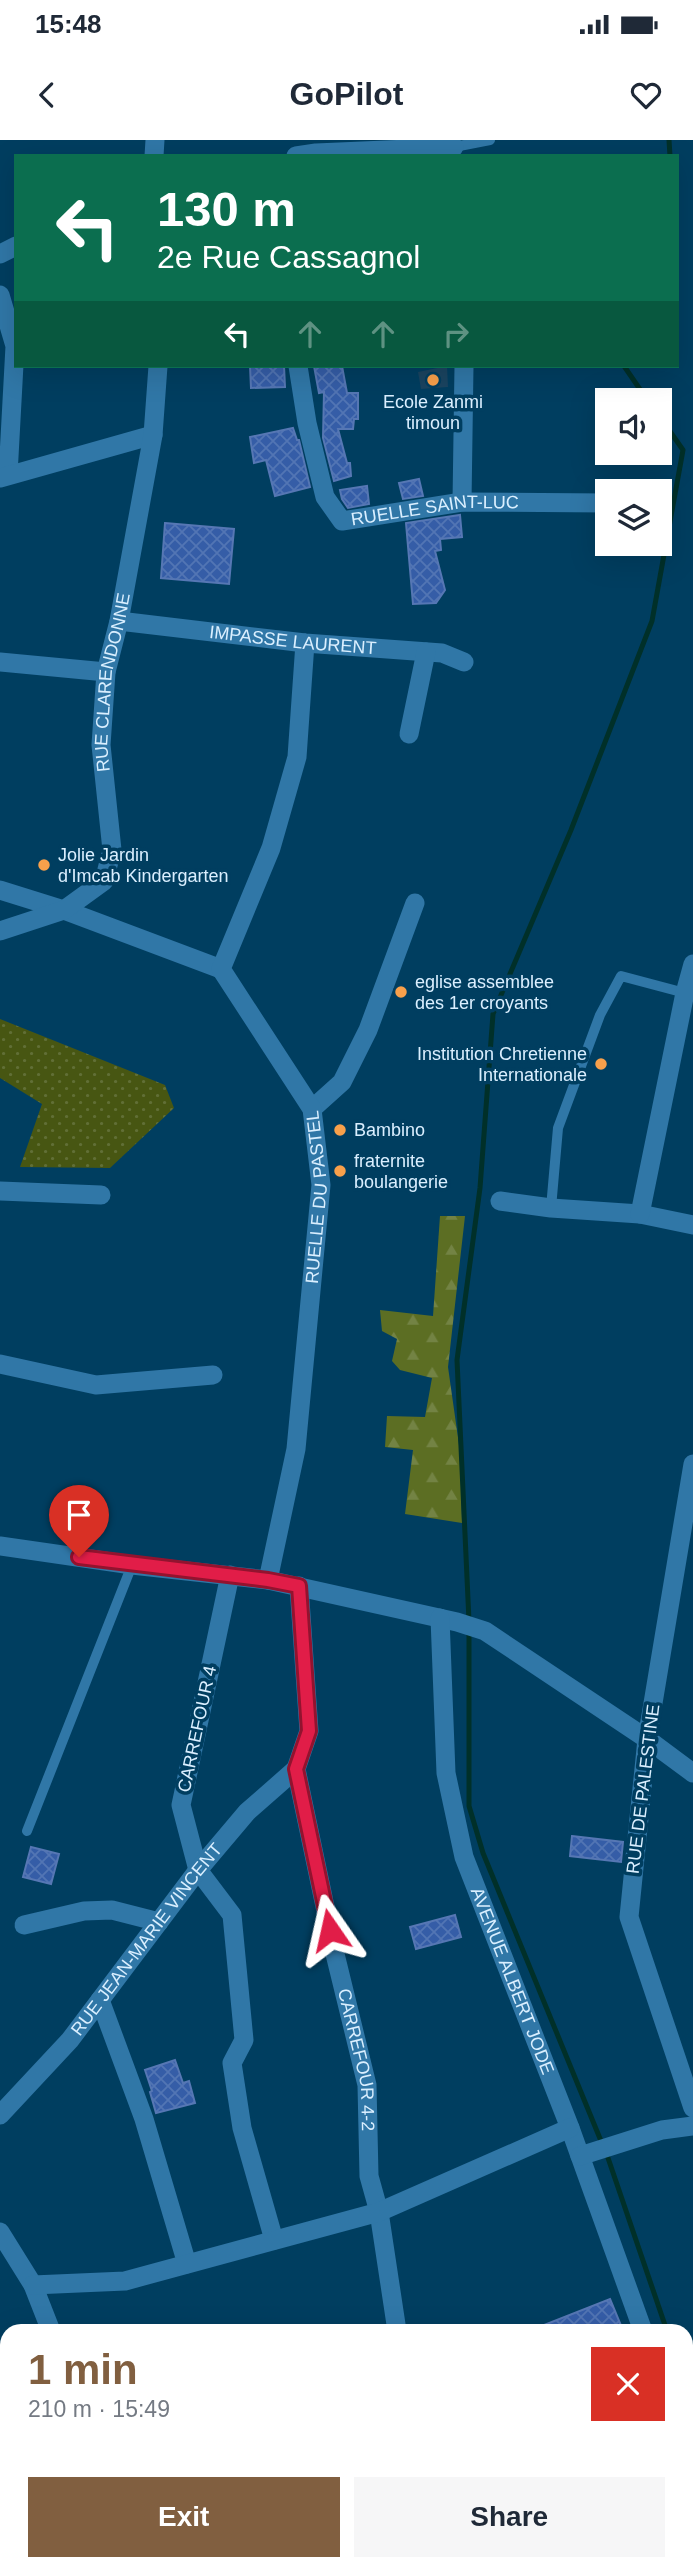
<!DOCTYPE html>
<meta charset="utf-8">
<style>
:root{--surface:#fff;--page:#f6f6f7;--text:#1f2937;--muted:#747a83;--accent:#815f40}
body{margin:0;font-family:Helvetica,sans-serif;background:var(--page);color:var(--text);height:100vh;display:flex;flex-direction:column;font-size:26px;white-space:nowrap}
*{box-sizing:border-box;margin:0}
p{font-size:23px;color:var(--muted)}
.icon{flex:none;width:38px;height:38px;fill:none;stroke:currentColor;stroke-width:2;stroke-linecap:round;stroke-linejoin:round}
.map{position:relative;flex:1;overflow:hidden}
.panel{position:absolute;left:0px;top:2184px;width:693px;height:247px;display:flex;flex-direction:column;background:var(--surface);border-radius:21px 21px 0 0;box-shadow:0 7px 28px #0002}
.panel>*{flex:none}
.hud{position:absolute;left:14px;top:14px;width:665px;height:214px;border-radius:0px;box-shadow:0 7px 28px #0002;background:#0b6e4f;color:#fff;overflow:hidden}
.buttons{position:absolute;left:595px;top:248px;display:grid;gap:14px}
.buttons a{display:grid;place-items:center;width:77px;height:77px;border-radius:0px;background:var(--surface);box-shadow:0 7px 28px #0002;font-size:35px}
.pin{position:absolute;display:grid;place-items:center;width:60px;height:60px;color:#fff;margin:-72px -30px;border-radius:50% 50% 50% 0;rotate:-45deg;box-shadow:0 0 7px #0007}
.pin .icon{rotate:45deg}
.me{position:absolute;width:77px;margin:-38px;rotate:349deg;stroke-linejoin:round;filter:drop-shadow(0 0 5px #0008)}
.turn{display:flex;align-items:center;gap:24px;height:147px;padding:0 28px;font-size:32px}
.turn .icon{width:91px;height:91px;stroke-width:2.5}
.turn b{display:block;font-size:49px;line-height:60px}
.lanes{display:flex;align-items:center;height:66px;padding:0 28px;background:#0003;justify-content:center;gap:35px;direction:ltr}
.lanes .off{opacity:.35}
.round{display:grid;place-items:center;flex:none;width:74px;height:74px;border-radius:0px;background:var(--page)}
.headline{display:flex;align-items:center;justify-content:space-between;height:119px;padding:0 28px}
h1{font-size:42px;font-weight:700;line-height:52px;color:var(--accent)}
.primary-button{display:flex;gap:14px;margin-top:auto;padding:14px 28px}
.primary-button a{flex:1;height:80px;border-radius:0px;background:var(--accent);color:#fff;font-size:28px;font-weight:700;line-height:80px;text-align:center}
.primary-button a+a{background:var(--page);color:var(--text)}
.status{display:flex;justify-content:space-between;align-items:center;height:49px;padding:0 35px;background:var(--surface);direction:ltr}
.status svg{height:19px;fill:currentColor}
header{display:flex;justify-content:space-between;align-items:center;height:91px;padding:0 28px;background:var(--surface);font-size:32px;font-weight:700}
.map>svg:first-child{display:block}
.built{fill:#1a4460}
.grass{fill:url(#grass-dots)}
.forest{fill:url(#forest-firs)}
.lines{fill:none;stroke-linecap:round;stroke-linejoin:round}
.stream{stroke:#003029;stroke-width:5}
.building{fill:url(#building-cross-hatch);stroke:#5677b4;stroke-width:2}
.lane{stroke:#3077a7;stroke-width:10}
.street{stroke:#3077a7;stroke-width:19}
.route-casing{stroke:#92132f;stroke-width:18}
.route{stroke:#e11d48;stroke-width:12}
.poi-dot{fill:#f8a04b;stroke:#003e60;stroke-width:2.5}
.labels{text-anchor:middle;stroke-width:7;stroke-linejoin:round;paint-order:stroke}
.poi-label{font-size:18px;fill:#daefff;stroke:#003e60;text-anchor:start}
.street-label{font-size:18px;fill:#daefff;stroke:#003e60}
</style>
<div class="status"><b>15:48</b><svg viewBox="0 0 49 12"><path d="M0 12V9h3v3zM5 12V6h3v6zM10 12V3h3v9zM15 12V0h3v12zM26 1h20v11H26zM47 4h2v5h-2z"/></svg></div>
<header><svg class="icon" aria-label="back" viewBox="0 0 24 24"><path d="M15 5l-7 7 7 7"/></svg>GoPilot<svg class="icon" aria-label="heart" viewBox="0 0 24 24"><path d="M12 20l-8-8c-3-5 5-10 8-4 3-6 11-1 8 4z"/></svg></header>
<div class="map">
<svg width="693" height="2430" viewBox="0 0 693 2430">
<defs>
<pattern id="grass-dots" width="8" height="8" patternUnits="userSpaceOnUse" patternTransform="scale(1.75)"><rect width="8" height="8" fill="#475612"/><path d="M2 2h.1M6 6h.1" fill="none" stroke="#616f36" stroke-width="1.8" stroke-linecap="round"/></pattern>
<pattern id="forest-firs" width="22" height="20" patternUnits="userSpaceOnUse" patternTransform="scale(1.75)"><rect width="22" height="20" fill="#5c6e23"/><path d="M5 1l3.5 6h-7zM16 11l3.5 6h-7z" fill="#738344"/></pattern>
<pattern id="building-cross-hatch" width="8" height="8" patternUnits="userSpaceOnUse" patternTransform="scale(1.75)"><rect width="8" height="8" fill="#355da7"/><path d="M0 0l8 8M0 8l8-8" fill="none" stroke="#5275b4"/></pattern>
</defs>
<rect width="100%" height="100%" fill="#003e60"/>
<!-- built -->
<polygon class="built" points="447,226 448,247 421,249 418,232"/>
<!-- grass -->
<polygon class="grass" points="0,879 165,945 174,968 110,1028 20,1027 42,964 0,938"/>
<!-- forest -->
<polygon class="forest" points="440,1076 465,1076 448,1227 460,1312 462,1383 405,1374 413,1310 385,1307 387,1276 425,1277 432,1238 400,1230 392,1221 397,1199 382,1191 380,1170 433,1176"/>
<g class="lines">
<!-- stream -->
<g class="stream">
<polyline points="669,0 670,16"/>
<polyline points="624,226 648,261"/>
<polyline points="469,1481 457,1220 480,1048 493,874 571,690 652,481 683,310 660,277"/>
<polyline points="469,1490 469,1666 483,1713 601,2001"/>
<polyline points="607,2015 667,2191"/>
<polyline points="686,2245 693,2265"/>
</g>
</g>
<!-- building -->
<g class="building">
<polygon points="250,226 284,226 285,247 251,248"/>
<polygon points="314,226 342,226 347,253 358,253 358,279 354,279 353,289 338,289 347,323 350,323 351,336 334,341 323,298 324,252 319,253"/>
<polygon points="293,288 297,300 299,300 310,347 275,356 266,320 254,323 250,297"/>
<polygon points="419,339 423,356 403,359 399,343"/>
<polygon points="367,346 369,364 348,368 342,359 340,350"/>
<polygon points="460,375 462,397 440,399 441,410 435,411 445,450 436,463 413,464 406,383"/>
<polygon points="165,383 234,389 229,444 161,438"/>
<polygon points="572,1696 623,1702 621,1722 570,1716"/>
<polygon points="31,1707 59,1714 51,1744 23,1737"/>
<polygon points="455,1775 461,1797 416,1809 410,1787"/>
<polygon points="175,1920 183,1943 189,1941 195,1963 156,1973 150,1952 152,1951 145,1930"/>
<polygon points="610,2159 622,2188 614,2191 529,2191"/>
</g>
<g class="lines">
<!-- lane -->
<g class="lane">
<polyline points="454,7 490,0"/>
<polyline points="551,1068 558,988 600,875 621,836 685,853"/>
<polyline points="27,1691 132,1425"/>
</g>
<!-- street -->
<g class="street">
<polyline points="154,16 155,0"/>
<polyline points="296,16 316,13 454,7"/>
<polyline points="0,114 16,106"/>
<polyline points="0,155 15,206 8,335"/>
<path id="s1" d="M 298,226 L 307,283 L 325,357 L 342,381 L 462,362 L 607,363"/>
<polyline points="0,338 153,295"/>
<polyline points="462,362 464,226"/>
<path id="s2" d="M 119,481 L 305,503 L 442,513 L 464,522"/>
<polyline points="0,522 106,532"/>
<polyline points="409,594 426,512"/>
<polyline points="0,750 64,770 221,829"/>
<path id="s3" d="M 0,791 L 64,770 L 104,741 L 112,710 L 101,605 L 106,532 L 119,481 L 153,295 L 158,226"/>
<polyline points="312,969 342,942 368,890 415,763"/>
<polyline points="0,1051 101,1055"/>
<polyline points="500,1061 551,1068 640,1074 693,1085"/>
<polyline points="640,1074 685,853 693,824"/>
<polyline points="0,1224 96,1245 213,1235"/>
<polyline points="693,1324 647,1599 629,1777 693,1968"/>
<polyline points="0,1406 132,1425 268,1440 457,1482 485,1491 647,1599 693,1633"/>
<polyline points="230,1435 181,1665 198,1730 232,1775 244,1900 232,1923 242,1988 274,2100"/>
<path id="s4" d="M 268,1440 L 296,1309 L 321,1045 L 312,969 L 221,829 L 271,708 L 297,617 L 305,503"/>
<path id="s5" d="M 299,1446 L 309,1591 L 296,1629 L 335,1814 L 367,1945 L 369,2036 L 379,2072 L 397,2191"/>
<path id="s6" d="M 440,1478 L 446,1633 L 464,1717 L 570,1988 L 643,2191"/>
<polyline points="24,1785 84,1771 112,1770 159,1782"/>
<polyline points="100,1860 144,1979 187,2124"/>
<path id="s7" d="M 0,1975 L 70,1900 L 198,1730 L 247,1672 L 296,1629"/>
<polyline points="580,2016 662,1990 693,1986"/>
<polyline points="0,2092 33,2145 51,2191"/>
<polyline points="33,2145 125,2141 379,2072 570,1988"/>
<polyline points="686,2325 693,2350"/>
<polyline points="0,2407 7,2407"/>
<polyline points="159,2424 197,2430"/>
<polyline points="135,2430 139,2424"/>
<polyline points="357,2430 368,2424"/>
<polyline points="670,2430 680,2424"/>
</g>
</g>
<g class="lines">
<!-- route casing -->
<g class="route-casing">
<polyline id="route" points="79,1417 268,1440 299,1446 309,1591 296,1629 330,1790"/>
</g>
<!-- route -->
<use href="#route" class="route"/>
</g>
<!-- markers -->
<g class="poi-dot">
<circle cx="433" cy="240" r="7"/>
<circle cx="44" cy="725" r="7"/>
<circle cx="401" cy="852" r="7"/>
<circle cx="601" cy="924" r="7"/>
<circle cx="340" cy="990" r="7"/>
<circle cx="340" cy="1031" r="7"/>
</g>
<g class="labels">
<!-- poi labels -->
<g class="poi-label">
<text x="433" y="268" text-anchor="middle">Ecole Zanmi<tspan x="433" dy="21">timoun</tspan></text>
<text x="58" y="721">Jolie Jardin<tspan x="58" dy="21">d'Imcab Kindergarten</tspan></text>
<text x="415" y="848">eglise assemblee<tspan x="415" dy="21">des 1er croyants</tspan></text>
<text x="587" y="920" text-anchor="end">Institution Chretienne<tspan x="587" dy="21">Internationale</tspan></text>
<text x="354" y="996">Bambino</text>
<text x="354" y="1027">fraternite<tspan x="354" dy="21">boulangerie</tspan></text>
</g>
<!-- street labels -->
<g class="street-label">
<text dy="6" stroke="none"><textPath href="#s1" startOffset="257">RUELLE SAINT-LUC</textPath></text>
<text dy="6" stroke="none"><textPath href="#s2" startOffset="175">IMPASSE LAURENT</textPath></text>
<text dy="6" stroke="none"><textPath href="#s3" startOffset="318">RUE CLARENDONNE</textPath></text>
<text dy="6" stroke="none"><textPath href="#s4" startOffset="387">RUELLE DU PASTEL</textPath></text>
<text transform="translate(197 1589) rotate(-78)" y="6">CARREFOUR 4</text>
<text transform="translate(643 1649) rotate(-83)" y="6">RUE DE PALESTINE</text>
<text dy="6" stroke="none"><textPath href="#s7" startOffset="229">RUE JEAN-MARIE VINCENT</textPath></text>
<text dy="6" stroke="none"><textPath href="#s6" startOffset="374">AVENUE ALBERT JODE</textPath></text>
<text dy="6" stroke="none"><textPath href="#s5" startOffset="483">CARREFOUR 4-2</textPath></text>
</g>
</g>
</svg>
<div class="buttons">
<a><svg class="icon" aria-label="sound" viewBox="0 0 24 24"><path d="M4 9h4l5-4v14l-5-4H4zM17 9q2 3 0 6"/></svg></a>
<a><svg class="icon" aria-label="layers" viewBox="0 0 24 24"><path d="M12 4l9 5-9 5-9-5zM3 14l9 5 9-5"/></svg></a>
</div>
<div class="pin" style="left:79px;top:1417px;background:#d93025"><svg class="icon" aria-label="arrive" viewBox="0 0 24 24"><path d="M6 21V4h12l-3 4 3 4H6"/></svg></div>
<svg class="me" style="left:330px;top:1790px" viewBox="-20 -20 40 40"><path d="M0-17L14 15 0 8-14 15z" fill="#e11d48" stroke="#fff" stroke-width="4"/></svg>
<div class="hud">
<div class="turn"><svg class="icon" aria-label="left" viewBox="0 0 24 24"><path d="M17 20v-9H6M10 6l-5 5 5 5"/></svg><div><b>130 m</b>2e Rue Cassagnol</div></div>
<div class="lanes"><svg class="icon" aria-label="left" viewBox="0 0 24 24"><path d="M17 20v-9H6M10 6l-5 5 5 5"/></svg><svg class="icon off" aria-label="ahead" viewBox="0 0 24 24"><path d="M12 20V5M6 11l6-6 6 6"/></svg><svg class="icon off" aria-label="ahead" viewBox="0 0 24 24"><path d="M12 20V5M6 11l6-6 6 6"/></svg><svg class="icon off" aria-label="right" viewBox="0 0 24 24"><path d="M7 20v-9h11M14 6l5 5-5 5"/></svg></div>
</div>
<section class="panel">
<div class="headline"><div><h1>1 min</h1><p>210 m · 15:49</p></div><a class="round" style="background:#d93025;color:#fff"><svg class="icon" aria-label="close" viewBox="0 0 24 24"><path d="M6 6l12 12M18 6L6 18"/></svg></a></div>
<div class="primary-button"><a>Exit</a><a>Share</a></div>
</section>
</div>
